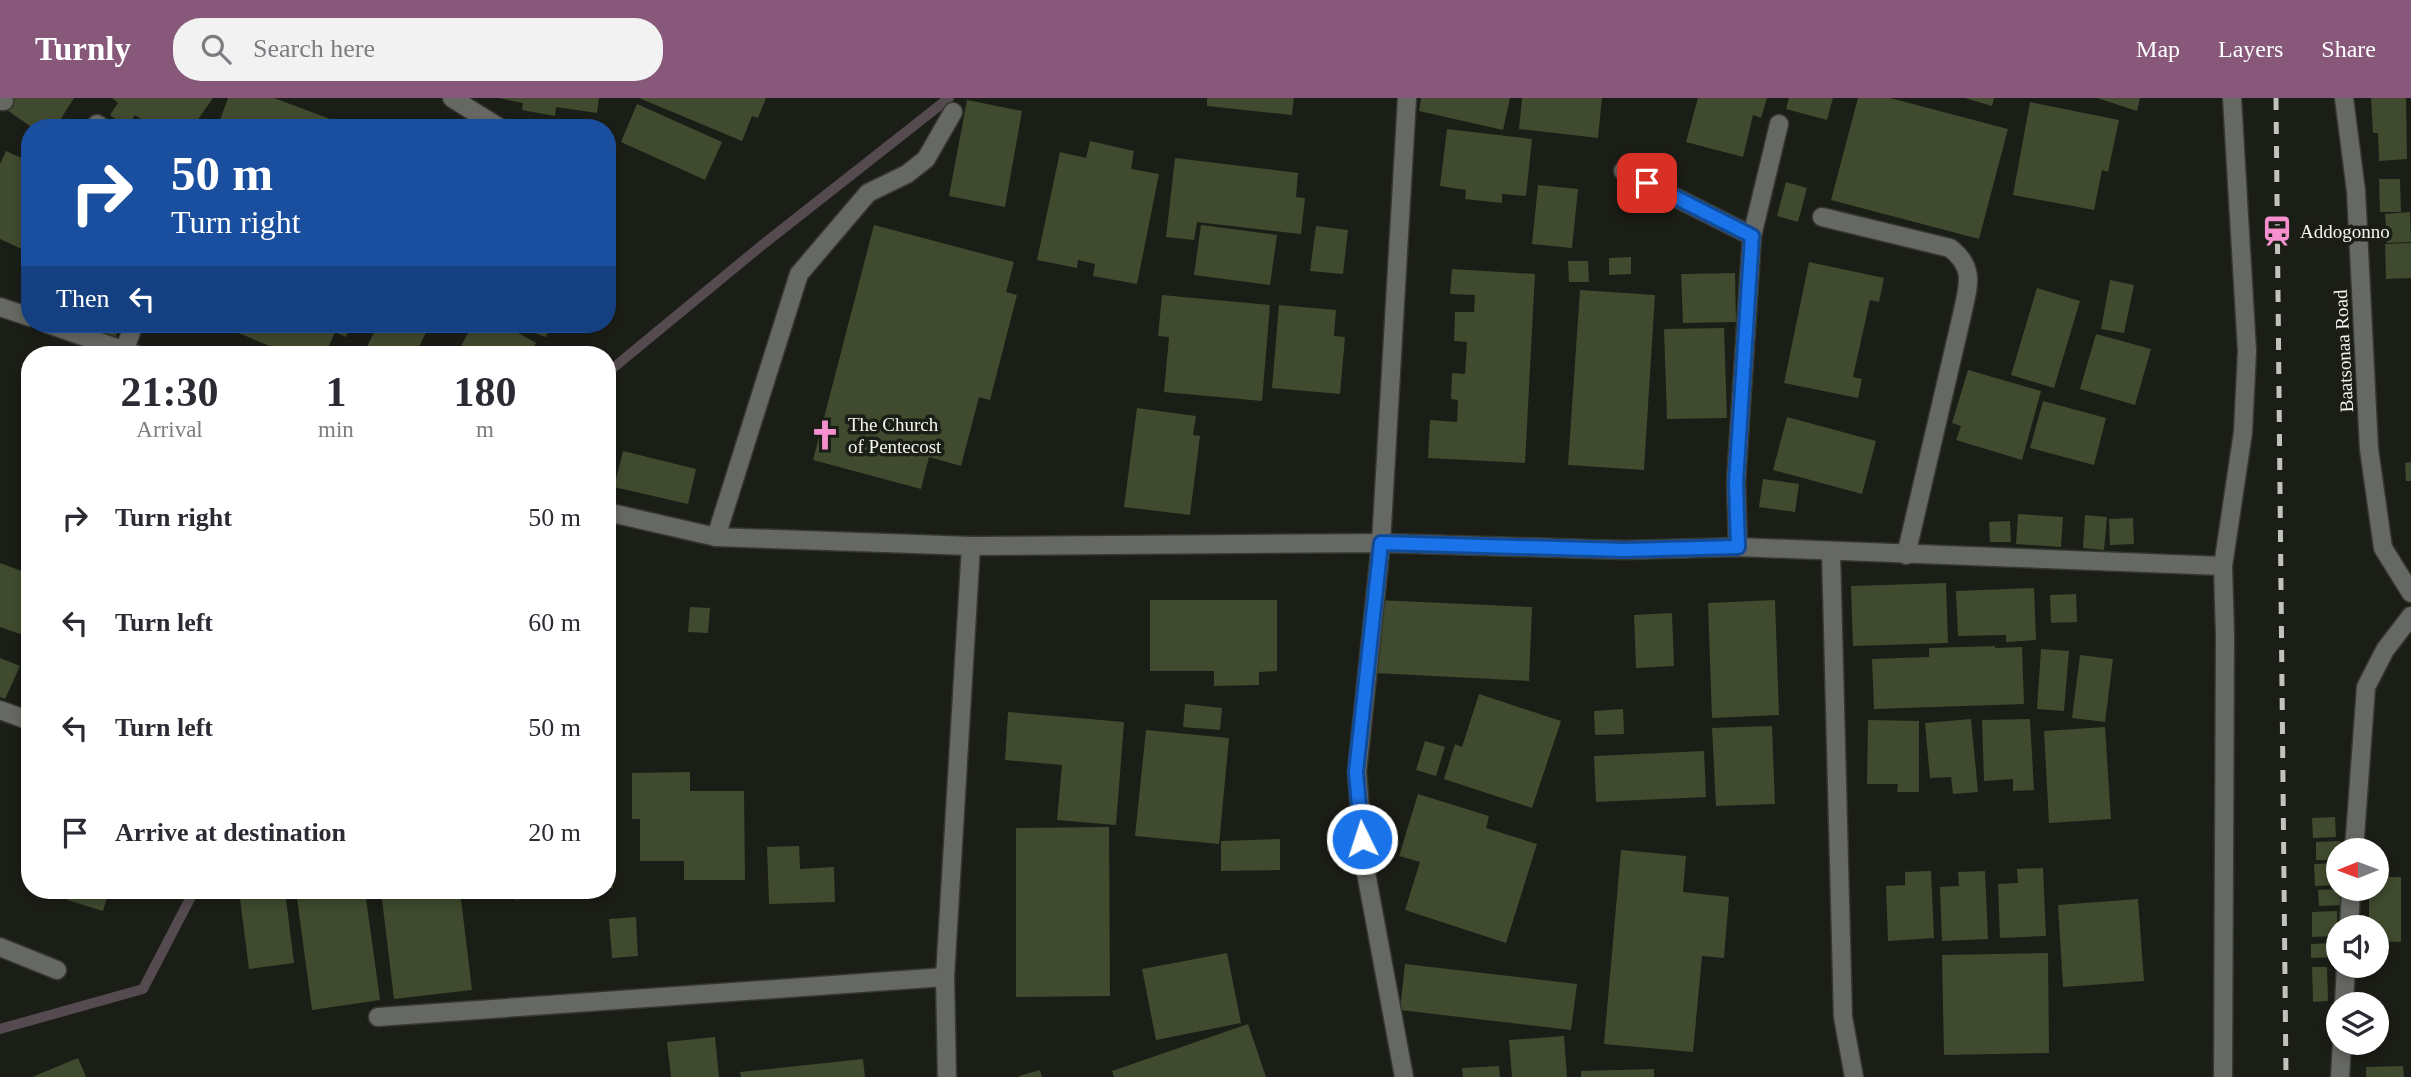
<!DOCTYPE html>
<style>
:root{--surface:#fff;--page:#f2f2f3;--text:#2b2b33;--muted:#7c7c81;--accent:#875879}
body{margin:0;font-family:"Times New Roman",serif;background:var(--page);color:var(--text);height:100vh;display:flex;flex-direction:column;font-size:26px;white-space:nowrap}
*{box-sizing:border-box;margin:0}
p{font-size:23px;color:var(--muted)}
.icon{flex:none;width:38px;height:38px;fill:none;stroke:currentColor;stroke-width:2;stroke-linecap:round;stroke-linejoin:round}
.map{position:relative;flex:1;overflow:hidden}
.panel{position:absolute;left:21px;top:248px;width:595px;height:553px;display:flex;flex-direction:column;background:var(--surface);border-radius:28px;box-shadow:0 4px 10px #0003}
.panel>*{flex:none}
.guide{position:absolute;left:21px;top:21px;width:595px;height:214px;border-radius:28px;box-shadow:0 4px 10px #0003;background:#1a4fa0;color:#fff;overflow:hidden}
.needle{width:46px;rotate:269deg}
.buttons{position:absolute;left:2326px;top:740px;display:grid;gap:14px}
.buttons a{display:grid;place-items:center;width:63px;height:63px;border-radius:50%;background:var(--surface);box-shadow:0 4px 10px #0003;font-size:35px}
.pin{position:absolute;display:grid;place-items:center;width:60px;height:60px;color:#fff;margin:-30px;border-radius:14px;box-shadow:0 4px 10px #0006}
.me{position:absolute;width:77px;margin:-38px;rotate:356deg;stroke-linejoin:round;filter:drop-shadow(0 0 5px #0008)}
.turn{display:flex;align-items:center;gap:24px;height:147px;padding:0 35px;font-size:32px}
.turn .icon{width:91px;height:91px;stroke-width:2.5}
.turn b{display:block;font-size:49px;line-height:60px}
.then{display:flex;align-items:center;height:66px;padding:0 35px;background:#0003;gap:14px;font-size:26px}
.eta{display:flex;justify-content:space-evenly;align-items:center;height:119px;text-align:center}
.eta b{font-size:42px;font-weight:700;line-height:49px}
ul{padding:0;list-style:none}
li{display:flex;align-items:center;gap:21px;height:105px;padding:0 35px}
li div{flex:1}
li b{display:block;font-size:26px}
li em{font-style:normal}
header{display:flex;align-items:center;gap:42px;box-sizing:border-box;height:98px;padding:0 35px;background:var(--accent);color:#fff}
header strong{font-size:33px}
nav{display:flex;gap:38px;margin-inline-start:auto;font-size:24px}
.search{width:490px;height:63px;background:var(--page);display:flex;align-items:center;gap:18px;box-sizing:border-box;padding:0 24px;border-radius:28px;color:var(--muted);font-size:26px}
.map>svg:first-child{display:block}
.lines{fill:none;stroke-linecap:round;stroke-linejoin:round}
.stream{stroke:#554a4f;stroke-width:10}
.building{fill:#3f4a2e}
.service-casing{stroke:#353830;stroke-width:21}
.minor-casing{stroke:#353830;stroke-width:21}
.tertiary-casing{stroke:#353830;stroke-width:21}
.service{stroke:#666863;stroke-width:18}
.minor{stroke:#666863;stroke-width:18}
.tertiary{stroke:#666863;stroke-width:18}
.rail{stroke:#c1c3bd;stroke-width:5;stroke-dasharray:12 12;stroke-linecap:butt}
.route-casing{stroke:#114b97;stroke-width:18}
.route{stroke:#1a73e8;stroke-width:12}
.labels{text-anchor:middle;stroke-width:7;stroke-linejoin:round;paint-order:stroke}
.poi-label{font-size:19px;fill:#f3f5ef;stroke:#1b1e16;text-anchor:start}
.street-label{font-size:19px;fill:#f3f5ef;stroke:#1b1e16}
</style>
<header>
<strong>Turnly</strong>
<div class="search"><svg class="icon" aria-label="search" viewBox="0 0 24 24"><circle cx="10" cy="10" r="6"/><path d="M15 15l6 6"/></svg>Search here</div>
<nav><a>Map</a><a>Layers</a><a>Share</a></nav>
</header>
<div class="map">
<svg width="2411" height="979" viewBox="0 0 2411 979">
<rect width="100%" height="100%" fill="#1b1e16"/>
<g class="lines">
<!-- stream -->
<g class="stream">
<polyline points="607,275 761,148 949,0"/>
<polyline points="0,931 143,891 194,793"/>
</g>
</g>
<!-- building -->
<g class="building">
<polygon points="6,0 74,0 55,30 33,30 1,8"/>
<polygon points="112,0 213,0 192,30 149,30 151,28 135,17 126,29 110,17 118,5"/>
<polygon points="228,0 274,0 354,30 217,30"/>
<polygon points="499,0 599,0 597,15 556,9 555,18 522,12 523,5"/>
<polygon points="639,0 766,0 758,20 752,18 742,43"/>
<polygon points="1207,0 1294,0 1292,17 1207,8"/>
<polygon points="1421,0 1510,0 1503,32 1419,13"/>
<polygon points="1522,0 1602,0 1598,40 1519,31"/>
<polygon points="1698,0 1767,0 1761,20 1753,17 1743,59 1686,44"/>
<polygon points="1789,0 1833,0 1827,22 1786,11"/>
<polygon points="1858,0 1890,0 2008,31 1979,141 1831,102"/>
<polygon points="1965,0 1994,0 1992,8"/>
<polygon points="2097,0 2140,0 2137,13"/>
<polygon points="2371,0 2406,0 2407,61 2379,63 2378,35 2373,35"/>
<polygon points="967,2 1022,13 1005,109 949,98"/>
<polygon points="2030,4 2119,22 2108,74 2102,72 2094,112 2013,97"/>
<polygon points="637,6 722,44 705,82 621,44"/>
<polygon points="1447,31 1532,41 1526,98 1502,96 1502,105 1465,101 1466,92 1440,88"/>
<polygon points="1090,43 1134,53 1131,71 1159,76 1137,186 1093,178 1095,166 1078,162 1077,170 1037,162 1060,54 1086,60"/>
<polygon points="6,53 30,64 30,155 0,141 0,66"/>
<polygon points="1175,60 1298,75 1296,99 1305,100 1301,136 1197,124 1194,142 1166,139"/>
<polygon points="2379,81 2400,81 2401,114 2380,114"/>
<polygon points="1786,84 1807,90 1798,124 1777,118"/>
<polygon points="1538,87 1578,91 1572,150 1532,146"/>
<polygon points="2410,114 2411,144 2387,145 2385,116"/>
<polygon points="874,127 1014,164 1006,194 1017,197 990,302 979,299 961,368 929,359 921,391 813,362"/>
<polygon points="1201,127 1277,137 1270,187 1194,177"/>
<polygon points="1316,128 1348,132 1343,176 1310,173"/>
<polygon points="2411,145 2411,180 2386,181 2385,146"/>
<polygon points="1631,159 1631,176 1609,177 1609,160"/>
<polygon points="1568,163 1588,163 1589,184 1569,184"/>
<polygon points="1809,164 1884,180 1879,204 1870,202 1853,279 1862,281 1858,300 1784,285"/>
<polygon points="1452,171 1535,176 1525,365 1428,360 1430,322 1457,324 1458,302 1451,301 1452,275 1465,276 1467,244 1454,243 1455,214 1474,214 1475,197 1450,196"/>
<polygon points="1735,175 1736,224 1683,225 1681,176"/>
<polygon points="2110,182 2134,187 2124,235 2101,231"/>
<polygon points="2037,190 2080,203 2054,290 2011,277"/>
<polygon points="1580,192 1655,197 1644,372 1568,367"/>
<polygon points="1162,197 1270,207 1262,303 1164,294 1169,239 1158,238"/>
<polygon points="1279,207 1336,212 1334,238 1345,239 1340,296 1272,290"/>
<polygon points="82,226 121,226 115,240"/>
<polygon points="217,226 351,226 346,239 335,234 325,257 291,257"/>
<polygon points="378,226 430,226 415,257 363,257"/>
<polygon points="473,226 502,226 536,245 529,257 456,257"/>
<polygon points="510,226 551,226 546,239"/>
<polygon points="1724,230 1727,320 1667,321 1664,231"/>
<polygon points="2096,236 2151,251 2135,307 2080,291"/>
<polygon points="1968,272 2041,293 2022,362 1956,342 1961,328 1952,325"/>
<polygon points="2043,303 2106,320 2094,367 2030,350"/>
<polygon points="1137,310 1196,318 1193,337 1200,338 1190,417 1124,409"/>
<polygon points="1787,319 1876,343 1862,396 1773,372"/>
<polygon points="623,353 696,371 688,406 614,389"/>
<polygon points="2411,364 2411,383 2406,383 2405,365"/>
<polygon points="1763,381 1799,386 1795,414 1759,409"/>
<polygon points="2018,416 2063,419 2061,449 2016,446"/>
<polygon points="2085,417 2107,419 2104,452 2083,450"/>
<polygon points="2133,420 2134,446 2110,447 2109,421"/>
<polygon points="2010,423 2011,444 1990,444 1989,424"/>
<polygon points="0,465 30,476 29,539 0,529"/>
<polygon points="1946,485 1948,545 1853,548 1851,488"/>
<polygon points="2034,490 2036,542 2006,544 2006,537 1958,538 1956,493"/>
<polygon points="2076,496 2077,524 2051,525 2050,497"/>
<polygon points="1150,502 1277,502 1277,573 1259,574 1259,587 1214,588 1214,573 1150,573"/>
<polygon points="1377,502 1532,509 1529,583 1374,575"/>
<polygon points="1775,502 1779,617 1712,620 1708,505"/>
<polygon points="690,509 710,510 708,535 688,534"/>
<polygon points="1672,515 1674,568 1636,570 1634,517"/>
<polygon points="1995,548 1995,550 2022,549 2024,606 1874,611 1872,561 1929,559 1929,550"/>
<polygon points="2041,551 2069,553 2064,613 2037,611"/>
<polygon points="2080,557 2113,561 2105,624 2072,620"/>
<polygon points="0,560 20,568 5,601 0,599"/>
<polygon points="1479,596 1561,623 1532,710 1444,681 1455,646 1462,649"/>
<polygon points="1185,606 1222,610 1220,632 1183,629"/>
<polygon points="1623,611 1624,636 1595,637 1594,613"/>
<polygon points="1008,614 1124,624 1116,727 1057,722 1062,667 1005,662"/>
<polygon points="1971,621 1978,694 1953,696 1951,679 1930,680 1925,625"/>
<polygon points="2030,621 2034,692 2013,693 2013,681 1984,683 1982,622"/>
<polygon points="1868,622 1919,623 1919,694 1897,694 1898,686 1867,686"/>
<polygon points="1772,628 1775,706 1716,708 1712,630"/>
<polygon points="2105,629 2111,721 2049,725 2044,633"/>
<polygon points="1146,632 1229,640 1219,746 1135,738"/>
<polygon points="1425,643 1445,649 1436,678 1416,672"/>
<polygon points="1704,653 1706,699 1596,704 1594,658"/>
<polygon points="690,674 690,693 744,693 745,782 684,782 684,763 640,763 640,721 632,721 632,675"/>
<polygon points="1418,696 1489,718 1486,730 1537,746 1506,845 1405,812 1420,764 1399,758"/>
<polygon points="2335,719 2336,739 2313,740 2312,720"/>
<polygon points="1109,729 1110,898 1016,899 1016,730"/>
<polygon points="1280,741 1280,772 1221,773 1221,743"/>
<polygon points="2340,743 2338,762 2316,762 2316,744"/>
<polygon points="799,748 800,771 834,769 835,804 769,806 767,749"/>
<polygon points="1621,752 1686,758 1683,794 1729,799 1724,860 1702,858 1693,954 1604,946"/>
<polygon points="607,761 613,790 607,790"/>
<polygon points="2338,765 2338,787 2315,788 2314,766"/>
<polygon points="2043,770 2046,838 2000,840 1998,786 2018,785 2017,771"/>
<polygon points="1931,773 1934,840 1888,843 1886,788 1905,787 1905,774"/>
<polygon points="1985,773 1988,841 1942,843 1940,789 1959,788 1958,774"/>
<polygon points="2376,779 2401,779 2401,844 2376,843 2376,830 2369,830 2369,791 2376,791"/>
<polygon points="2341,791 2341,807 2319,808 2318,792"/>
<polygon points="70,793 109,793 103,813 67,802"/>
<polygon points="239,793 285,793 294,865 249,871"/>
<polygon points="296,793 365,793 380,902 312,912"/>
<polygon points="381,793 460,793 472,892 394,901"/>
<polygon points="513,793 575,793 575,794 515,802"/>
<polygon points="2138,801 2144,883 2063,889 2058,807"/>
<polygon points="2337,813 2338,838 2312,839 2312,814"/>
<polygon points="636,819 638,858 612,860 609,821"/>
<polygon points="2334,845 2335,859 2311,860 2311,846"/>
<polygon points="1227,855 1241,925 1156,942 1142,871"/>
<polygon points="2048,855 2049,955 1944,957 1942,857"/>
<polygon points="1405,866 1577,886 1571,932 1400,912"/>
<polygon points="2312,869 2327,869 2328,903 2313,904"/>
<polygon points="1248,926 1266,979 1114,979 1112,973"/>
<polygon points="1564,938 1567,979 1512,979 1509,942"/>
<polygon points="715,939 719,979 671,979 667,944"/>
<polygon points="78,960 86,979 32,979"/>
<polygon points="863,961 865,979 741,979 740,974"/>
<polygon points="1499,968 1500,979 1463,979 1462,970"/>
<polygon points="2403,968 2404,979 2366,979 2366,969"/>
<polygon points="1654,971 1654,979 1581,979 1581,973"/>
<polygon points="1040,972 1042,979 1019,979 1019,978"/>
</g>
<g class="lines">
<!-- service casing -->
<g class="service-casing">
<g id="service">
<polyline points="452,0 500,30"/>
<polyline points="0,3 4,3"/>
<polyline points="97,26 103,30"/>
<polyline points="1623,73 1752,138"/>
<path d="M 1822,119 L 1950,150 C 1976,170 1968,188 1962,217 L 1906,457"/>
<polyline points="124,253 134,226"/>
<polyline points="716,439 799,176 868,95 907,76 926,61 953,14"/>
<polyline points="1738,449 1736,384 1752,138 1779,26"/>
</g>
</g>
<!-- minor casing -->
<g class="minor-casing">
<g id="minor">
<polyline points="0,209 30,219"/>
<polyline points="48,226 137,257"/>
<polyline points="607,414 716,439 971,448 1381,445 1624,452 1738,449 2223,468"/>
<polyline points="1831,454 1843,919 1854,979"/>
<polyline points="0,612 22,620"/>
<polyline points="2354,752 2366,589 2385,552 2411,518"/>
<polyline points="2349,830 2351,791"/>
<polyline points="0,849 57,872"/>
<polyline points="2344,906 2346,868"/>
<polyline points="378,919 945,879"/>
<polyline points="947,979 945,879 971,448"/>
<polyline points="1404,979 1364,764 1357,674 1381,445 1407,0"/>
<polyline points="2223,979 2225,538 2223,468 2243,334 2247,253 2232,0"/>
<polyline points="2340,979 2342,945"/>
</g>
</g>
<!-- tertiary casing -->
<g class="tertiary-casing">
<polyline id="tertiary" points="2344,0 2356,93 2369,351 2383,450 2411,495"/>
</g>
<!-- service -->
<use href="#service" class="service"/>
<!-- minor -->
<use href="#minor" class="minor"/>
<!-- tertiary -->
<use href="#tertiary" class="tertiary"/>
<!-- rail -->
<polyline class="rail" points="2276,0 2286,979"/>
</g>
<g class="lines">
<!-- route casing -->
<g class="route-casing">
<polyline id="route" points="1362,741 1356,674 1381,445 1624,452 1738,449 1736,384 1752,138 1647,85"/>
</g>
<!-- route -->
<use href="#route" class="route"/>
</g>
<!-- icons -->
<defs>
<g id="station-bare" transform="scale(2.415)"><path d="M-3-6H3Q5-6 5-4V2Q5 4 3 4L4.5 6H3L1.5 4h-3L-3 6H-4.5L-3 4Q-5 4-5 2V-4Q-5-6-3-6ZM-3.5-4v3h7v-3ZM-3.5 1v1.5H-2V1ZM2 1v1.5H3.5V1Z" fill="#f790ce" stroke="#1b1e16" stroke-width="2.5" paint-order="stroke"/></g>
<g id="church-bare" transform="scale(2.415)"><path d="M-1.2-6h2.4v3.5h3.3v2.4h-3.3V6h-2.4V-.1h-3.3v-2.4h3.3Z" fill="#f790ce" stroke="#1b1e16" stroke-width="2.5" paint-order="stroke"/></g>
</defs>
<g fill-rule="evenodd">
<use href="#station-bare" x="2277" y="133"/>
<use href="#church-bare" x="825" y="337"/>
</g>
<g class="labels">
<!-- poi labels -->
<g class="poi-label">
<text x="2300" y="140">Addogonno</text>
<text x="848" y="333">The Church<tspan x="848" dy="22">of Pentecost</tspan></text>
</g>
<!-- street labels -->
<g class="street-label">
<text transform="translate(2343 253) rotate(-93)" y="7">Baatsonaa Road</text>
</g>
</g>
</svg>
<div class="buttons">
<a><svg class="needle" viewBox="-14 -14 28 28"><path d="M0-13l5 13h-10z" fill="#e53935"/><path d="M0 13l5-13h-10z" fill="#7c7c81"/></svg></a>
<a><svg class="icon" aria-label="sound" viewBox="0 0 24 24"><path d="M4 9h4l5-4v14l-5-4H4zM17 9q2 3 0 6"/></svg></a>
<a><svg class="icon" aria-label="layers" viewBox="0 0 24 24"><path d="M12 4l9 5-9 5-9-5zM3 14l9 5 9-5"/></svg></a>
</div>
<div class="pin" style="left:1647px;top:85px;background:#d93025"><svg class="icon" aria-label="arrive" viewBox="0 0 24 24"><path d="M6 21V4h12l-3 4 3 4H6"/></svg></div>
<svg class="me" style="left:1362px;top:741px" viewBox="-20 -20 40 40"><circle r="17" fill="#1a73e8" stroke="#fff" stroke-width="3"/><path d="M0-11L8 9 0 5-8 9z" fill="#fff"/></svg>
<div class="guide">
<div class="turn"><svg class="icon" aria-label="right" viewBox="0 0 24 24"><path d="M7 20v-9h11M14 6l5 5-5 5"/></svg><div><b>50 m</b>Turn right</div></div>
<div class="then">Then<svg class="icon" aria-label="left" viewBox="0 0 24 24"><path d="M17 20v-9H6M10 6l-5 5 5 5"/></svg></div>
</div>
<section class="panel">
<div class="eta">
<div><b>21:30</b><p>Arrival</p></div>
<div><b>1</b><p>min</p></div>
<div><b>180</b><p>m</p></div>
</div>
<ul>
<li><svg class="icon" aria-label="right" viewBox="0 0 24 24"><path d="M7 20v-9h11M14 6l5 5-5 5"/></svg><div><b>Turn right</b></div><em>50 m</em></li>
<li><svg class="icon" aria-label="left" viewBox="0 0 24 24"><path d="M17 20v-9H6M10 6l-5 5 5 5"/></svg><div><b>Turn left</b></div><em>60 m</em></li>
<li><svg class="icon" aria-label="left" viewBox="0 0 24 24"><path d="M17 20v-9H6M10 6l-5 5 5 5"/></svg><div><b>Turn left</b></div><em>50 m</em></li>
<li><svg class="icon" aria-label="arrive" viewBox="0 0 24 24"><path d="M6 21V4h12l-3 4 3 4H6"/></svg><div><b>Arrive at destination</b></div><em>20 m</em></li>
</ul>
</section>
</div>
